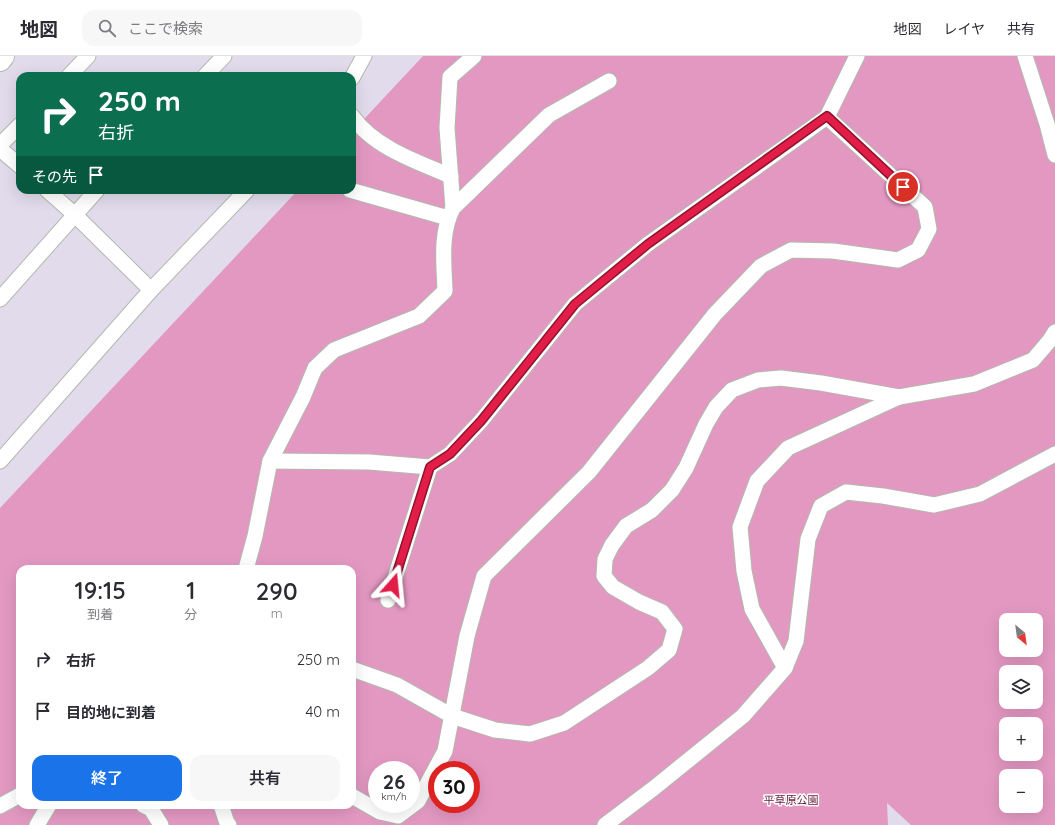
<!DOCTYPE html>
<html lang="ja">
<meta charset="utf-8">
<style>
:root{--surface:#fff;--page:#f7f7f7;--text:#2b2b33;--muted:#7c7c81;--line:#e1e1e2;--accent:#1a73e8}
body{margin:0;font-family:Quicksand,"Noto Sans JP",sans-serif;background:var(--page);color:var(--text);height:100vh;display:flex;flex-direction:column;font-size:15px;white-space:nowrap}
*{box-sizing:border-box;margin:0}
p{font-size:13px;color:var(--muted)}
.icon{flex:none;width:22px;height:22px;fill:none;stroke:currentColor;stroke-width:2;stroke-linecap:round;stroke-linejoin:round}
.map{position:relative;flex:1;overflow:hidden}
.details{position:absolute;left:16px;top:509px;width:340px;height:244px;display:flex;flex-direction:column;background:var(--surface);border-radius:12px;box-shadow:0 4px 16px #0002}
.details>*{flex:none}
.guide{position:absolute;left:16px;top:16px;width:340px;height:122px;border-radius:12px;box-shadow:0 4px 16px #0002;background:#0b6e4f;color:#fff;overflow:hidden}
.needle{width:26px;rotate:151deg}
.buttons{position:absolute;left:999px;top:557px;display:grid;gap:8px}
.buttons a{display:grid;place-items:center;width:44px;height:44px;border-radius:8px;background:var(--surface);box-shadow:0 4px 16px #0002;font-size:20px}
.speed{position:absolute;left:368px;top:705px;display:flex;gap:8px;font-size:20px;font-weight:700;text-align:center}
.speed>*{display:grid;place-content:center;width:52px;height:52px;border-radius:50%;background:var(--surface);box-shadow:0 4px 16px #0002;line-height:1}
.speed small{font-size:10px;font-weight:400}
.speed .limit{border:6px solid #d22;background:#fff;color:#111}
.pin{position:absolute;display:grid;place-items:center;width:34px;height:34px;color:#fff;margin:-17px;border:2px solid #fff;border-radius:50%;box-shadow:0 1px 4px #0007}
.me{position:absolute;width:44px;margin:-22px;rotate:18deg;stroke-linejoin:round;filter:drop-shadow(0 0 3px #0008)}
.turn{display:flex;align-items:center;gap:14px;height:84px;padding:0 16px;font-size:18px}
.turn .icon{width:52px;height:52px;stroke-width:2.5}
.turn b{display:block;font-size:28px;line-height:34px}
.then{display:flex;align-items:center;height:38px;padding:0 16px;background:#0003;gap:8px;font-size:15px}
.eta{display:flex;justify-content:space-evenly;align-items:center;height:68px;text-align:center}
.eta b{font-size:24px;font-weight:600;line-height:28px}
.cta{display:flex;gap:8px;margin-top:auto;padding:8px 16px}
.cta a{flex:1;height:46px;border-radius:12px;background:var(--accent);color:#fff;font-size:16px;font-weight:600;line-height:46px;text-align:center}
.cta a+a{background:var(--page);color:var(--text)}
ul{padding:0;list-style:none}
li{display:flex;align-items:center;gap:12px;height:52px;padding:0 16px}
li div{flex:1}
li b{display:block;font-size:15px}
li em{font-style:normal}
header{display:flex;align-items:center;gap:24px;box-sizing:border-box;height:56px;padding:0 20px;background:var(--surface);border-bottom:1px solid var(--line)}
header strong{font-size:19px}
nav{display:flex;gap:22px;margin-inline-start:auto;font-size:14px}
.search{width:280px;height:36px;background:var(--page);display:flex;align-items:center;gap:10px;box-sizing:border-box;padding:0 14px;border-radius:12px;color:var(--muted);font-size:15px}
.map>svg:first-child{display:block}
.green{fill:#e398c2;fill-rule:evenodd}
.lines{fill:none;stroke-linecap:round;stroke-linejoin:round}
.street-casing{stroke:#b2baac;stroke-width:17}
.secondary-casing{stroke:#b2baac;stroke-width:24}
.street{stroke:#fff;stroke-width:15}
.secondary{stroke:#fff;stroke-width:22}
.route-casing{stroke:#92132f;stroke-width:10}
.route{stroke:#e11d48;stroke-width:7}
.labels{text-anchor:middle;stroke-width:3;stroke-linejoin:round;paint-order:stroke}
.park-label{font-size:11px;fill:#661a3b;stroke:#fff}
</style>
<header>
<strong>地図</strong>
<div class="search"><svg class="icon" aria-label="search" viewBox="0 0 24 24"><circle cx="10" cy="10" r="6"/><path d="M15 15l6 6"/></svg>ここで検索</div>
<nav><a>地図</a><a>レイヤ</a><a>共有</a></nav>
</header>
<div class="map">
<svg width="1055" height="769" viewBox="0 0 1055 769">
<rect width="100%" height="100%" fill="#e1dbec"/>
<!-- green -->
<path class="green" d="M 423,0 L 1055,0 L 1055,769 L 911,769 L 887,747 L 888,769 L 0,769 L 0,452 L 298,134 L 352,134 L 352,76 ZM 20,513 L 352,513 L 352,749 L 20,749 ZM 1006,564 L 1036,564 L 1036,594 L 1006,594 ZM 1006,616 L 1036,616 L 1036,646 L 1006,646 ZM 1006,668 L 1036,668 L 1036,698 L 1006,698 ZM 377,714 L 411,714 L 411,748 L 377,748 ZM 437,714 L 471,714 L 471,748 L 437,748 ZM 1006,720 L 1036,720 L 1036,750 L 1006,750 Z"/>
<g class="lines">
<!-- street casing -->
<g class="street-casing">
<g id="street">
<polyline points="1025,0 1047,68 1055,99"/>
<polyline points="69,20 88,0"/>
<polyline points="205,20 224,0"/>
<polyline points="352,22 364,0"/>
<path d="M 352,60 C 373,91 417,106 451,120"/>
<polyline points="0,89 20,69"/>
<polyline points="0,93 20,110"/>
<polyline points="47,134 74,158 151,234"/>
<polyline points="350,134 448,162"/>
<polyline points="453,152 447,72 450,21 474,0"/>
<polyline points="0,243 97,134"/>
<polyline points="0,405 151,234 247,134"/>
<polyline points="270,405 369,406 430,411"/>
<path d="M 246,513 L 255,480 L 270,405 L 303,341 L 315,312 L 334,294 L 419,260 L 445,235 C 444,207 440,177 453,152 L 549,59 L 609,25"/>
<polyline points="388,544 430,411 450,398 481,365 575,248 648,188 827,61 857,0"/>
<polyline points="785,612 752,553 744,515 740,471 757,425 788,392 899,341 974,328 1033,304 1050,284 1055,276"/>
<polyline points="352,613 397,629 452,660 495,674 530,678 564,667 648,612 669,594 675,573 662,556 639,546 613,531 604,520 605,503 612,489 626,470 652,454 672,434 686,412 706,368 716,351 732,334 758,324 781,322 821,327 899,341"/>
<polyline points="352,740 380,756 398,760 418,745 445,695 467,580 484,520 589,416 715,258 761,210 791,194 833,195 898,204 918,194 929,173 925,151 827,61"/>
<polyline points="143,749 151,753 161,769"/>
<polyline points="221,749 227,767 229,769"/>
<polyline points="0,750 20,739"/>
<polyline points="37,769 49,749"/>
<polyline points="605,769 654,732 743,660 785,612 796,585 808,483 821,450 846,436 883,440 934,449 980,438 1055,398"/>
</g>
</g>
<!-- secondary casing -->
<g class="secondary-casing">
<polyline id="secondary" points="0,4 3,0"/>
</g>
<!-- street -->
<use href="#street" class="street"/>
<!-- secondary -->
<use href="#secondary" class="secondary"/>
</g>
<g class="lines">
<!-- route casing -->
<g class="route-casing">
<polyline id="route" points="393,529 430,411 450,398 481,365 575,248 648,188 827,60 903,131"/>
</g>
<!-- route -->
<use href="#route" class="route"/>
</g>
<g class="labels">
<!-- park labels -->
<g class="park-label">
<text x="791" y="748">平草原公園</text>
</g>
</g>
</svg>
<div class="buttons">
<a><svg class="needle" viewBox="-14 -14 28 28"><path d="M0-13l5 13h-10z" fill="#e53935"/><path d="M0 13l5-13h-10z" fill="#7c7c81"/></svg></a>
<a><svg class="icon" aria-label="layers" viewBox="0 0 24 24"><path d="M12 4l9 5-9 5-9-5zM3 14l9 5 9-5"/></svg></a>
<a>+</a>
<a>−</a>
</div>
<div class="speed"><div>26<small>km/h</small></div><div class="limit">30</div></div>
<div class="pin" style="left:903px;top:131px;background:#d93025"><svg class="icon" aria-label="arrive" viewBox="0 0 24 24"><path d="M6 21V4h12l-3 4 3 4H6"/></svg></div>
<svg class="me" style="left:393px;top:529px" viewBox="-20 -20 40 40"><path d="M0-17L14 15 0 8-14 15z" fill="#e11d48" stroke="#fff" stroke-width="4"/></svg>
<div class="guide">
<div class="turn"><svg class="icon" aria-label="right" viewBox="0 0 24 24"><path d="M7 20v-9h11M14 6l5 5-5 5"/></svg><div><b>250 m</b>右折</div></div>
<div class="then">その先<svg class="icon" aria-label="arrive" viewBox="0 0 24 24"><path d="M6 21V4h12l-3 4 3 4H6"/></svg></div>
</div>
<section class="details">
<div class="eta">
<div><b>19:15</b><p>到着</p></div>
<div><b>1</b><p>分</p></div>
<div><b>290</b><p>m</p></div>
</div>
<ul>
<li><svg class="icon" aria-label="right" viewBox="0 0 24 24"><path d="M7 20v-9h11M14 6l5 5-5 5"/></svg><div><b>右折</b></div><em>250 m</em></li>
<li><svg class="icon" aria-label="arrive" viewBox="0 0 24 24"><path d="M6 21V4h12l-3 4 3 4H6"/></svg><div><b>目的地に到着</b></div><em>40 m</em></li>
</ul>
<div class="cta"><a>終了</a><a>共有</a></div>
</section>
</div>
